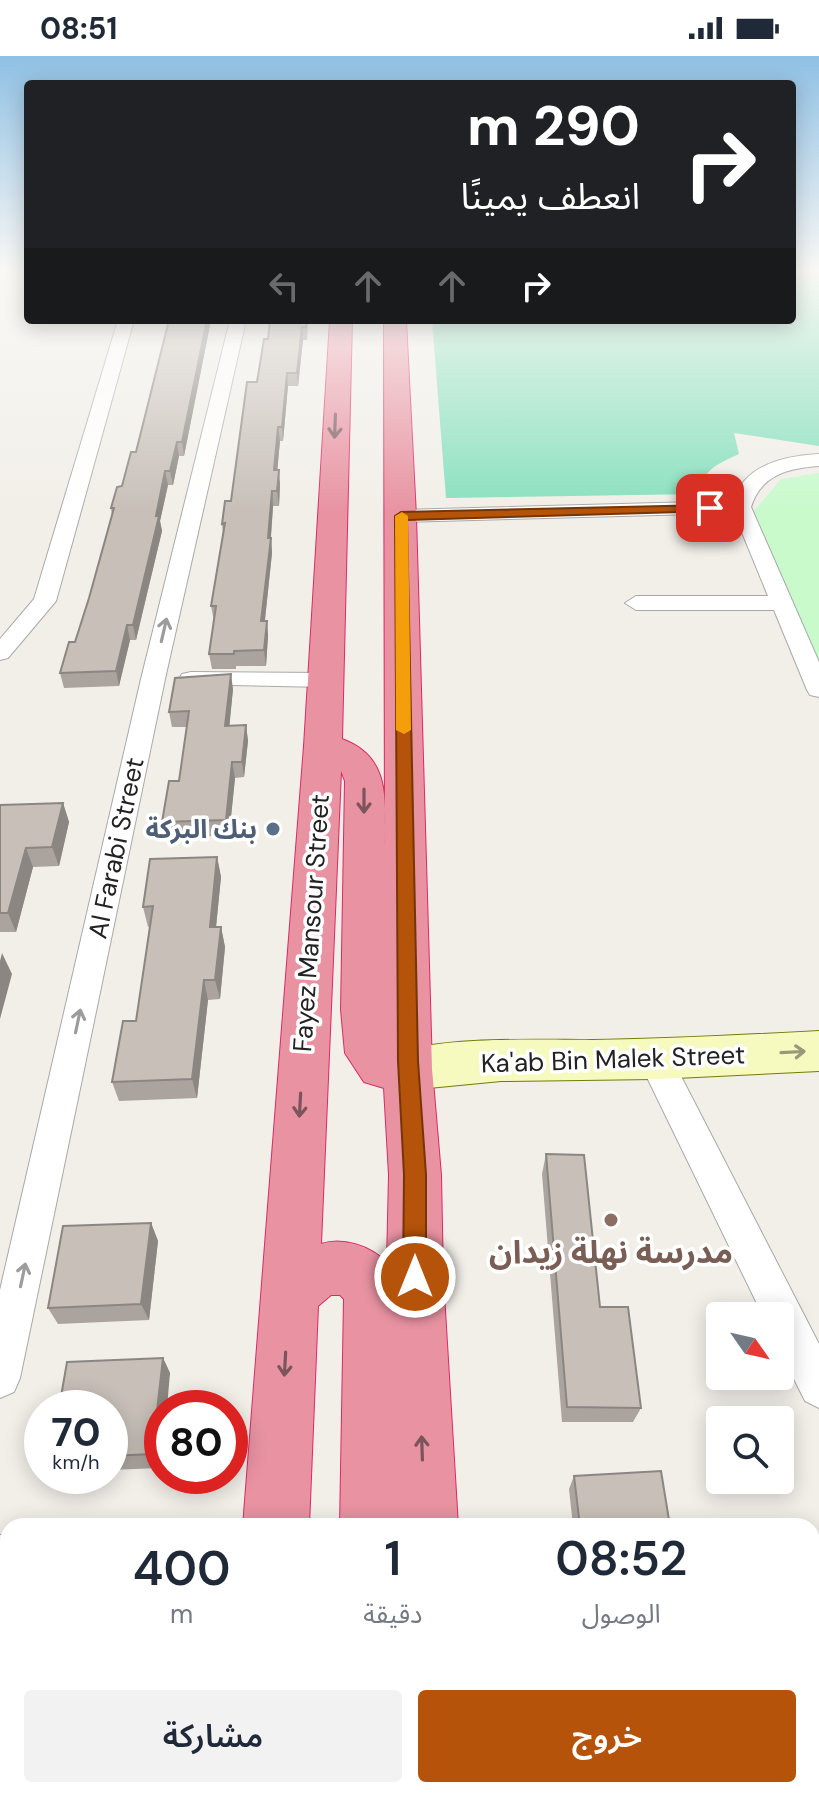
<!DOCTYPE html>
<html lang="ar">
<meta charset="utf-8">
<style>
:root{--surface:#fff;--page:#f2f2f3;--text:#1f2937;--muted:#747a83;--accent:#b45309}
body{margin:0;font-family:"DM Sans","Noto Sans Arabic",sans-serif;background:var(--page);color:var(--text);direction:rtl;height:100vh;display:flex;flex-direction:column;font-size:30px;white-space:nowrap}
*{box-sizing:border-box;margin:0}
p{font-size:26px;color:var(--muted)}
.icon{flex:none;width:44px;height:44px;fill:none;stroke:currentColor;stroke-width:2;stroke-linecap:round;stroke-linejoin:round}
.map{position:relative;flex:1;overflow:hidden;direction:ltr}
.side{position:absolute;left:0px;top:1462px;width:820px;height:280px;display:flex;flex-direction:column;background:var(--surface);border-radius:24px 24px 0 0;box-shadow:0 4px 20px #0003;direction:rtl}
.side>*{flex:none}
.banner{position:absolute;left:24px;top:24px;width:772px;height:244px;border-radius:8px;box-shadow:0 4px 20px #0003;direction:rtl;background:#202124;color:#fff;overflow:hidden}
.needle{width:52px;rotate:124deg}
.buttons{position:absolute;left:706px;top:1246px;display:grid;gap:16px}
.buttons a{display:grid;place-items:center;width:88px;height:88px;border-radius:8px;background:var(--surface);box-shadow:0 4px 20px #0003;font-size:40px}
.speed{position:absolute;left:24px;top:1334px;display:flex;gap:16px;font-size:40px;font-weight:700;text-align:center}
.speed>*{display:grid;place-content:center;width:104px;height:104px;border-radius:50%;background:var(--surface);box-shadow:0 4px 20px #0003;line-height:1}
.speed small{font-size:20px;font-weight:400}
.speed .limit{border:12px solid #d22;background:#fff;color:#111}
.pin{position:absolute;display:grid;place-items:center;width:68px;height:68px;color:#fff;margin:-34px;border-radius:16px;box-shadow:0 4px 12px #0006}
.me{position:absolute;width:88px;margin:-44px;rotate:0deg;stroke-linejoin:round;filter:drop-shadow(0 0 6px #0008)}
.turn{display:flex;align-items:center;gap:28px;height:168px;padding:0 24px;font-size:36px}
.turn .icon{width:104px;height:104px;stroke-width:2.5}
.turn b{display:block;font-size:56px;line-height:68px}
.lanes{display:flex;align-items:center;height:76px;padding:0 24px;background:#0003;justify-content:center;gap:40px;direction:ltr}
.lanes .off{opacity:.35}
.eta{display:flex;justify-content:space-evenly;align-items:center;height:136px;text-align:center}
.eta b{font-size:48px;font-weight:600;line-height:56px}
.primary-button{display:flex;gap:16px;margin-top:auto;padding:16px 24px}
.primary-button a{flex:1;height:92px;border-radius:8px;background:var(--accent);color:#fff;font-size:32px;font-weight:600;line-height:92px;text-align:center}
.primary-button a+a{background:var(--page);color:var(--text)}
.status{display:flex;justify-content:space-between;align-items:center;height:56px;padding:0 40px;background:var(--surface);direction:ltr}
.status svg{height:22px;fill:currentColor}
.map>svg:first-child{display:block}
.park{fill:#c8facc}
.pitch{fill:#88e0be}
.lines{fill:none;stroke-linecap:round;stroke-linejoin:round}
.street-casing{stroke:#a9a9a9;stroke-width:2}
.secondary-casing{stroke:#707d05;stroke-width:2}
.highway-casing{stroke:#dc2a67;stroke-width:2}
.street{fill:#fff;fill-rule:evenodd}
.secondary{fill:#f7fabf;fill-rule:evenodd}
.highway{fill:#e892a2;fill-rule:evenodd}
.wall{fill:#aba49e}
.shaded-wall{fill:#8b8681}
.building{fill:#c7bfb8;stroke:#8b8681;stroke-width:2}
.oneway{stroke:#7b545c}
.oneway2{stroke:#9c9c9c}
.oneway3{stroke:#979978}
.route{fill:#b45309;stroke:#753606;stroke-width:2}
.slow{fill:#f59e0b}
.service-dot{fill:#5c6f8a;stroke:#fff;stroke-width:3}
.education-dot{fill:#8d6e63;stroke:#fff;stroke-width:3}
.labels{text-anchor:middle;stroke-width:7;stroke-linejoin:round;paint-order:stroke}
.service-label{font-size:26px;font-weight:bold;fill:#4e5e75;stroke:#fff;text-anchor:end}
.street-label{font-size:26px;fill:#222;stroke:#fff}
.near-education-label{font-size:32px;font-weight:bold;fill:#785e54;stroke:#fff}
</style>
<div class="status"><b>08:51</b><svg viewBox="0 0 49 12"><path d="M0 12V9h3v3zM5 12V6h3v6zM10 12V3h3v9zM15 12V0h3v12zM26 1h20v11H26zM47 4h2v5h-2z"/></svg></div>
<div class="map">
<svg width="819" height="1742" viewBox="0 0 819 1742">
<rect width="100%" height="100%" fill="#f2efe9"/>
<!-- park -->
<polygon class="park" points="819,417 819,622 753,456 781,423"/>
<!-- pitch -->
<path class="pitch" d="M 792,213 L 819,213 L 819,390 L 734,377 L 739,398 C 718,408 702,413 700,438 L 446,442 L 432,264 L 792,264 Z"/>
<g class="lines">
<!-- street casing -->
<g class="street-casing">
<g id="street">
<polygon points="118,264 134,264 56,545 8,602 0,604 0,583 34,543"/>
<polygon points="230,264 246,264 165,623 20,1322 14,1336 0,1342 0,1234 141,623"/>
<path d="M 819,398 L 819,410 C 788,412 761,419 751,451 L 819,606 L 819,641 L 810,639 L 807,634 L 774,554 L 636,554 L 625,547 L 636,540 L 768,540 L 734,457 L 401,466 L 391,460 L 401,454 L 733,445 C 745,408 785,400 819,398 Z"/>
<polygon points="191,616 325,617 334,619 337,624 334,629 325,631 182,628 179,623 182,618"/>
<polygon points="655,989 667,993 819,1288 819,1352 805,1345 780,1295 780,1260 763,1260 638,1003 643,993"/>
<rect x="0" y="1479" width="8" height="46"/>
<polygon points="819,1635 819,1686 812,1688 812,1637"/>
<polygon points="695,1734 752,1734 749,1742 692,1742"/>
</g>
</g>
<!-- secondary casing -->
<g class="secondary-casing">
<path id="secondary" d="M 819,975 L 819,1015 L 655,1023 L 501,1025 L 408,1034 L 391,1028 L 384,1013 L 391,998 C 444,980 534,984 592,984 C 668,983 743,979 819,975 Z"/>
</g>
<!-- highway casing -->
<g class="highway-casing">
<g id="highway">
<path d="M 330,264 L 352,264 L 342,683 C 393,702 384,746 385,791 L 384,264 L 406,264 L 416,460 L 432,1013 L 441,1119 L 443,1221 L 458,1470 L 340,1470 L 344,1243 L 340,1239 L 331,1239 L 318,1250 L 309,1470 L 243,1470 L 304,690 ZM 341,715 L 345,725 L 341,954 L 345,997 L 364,1026 L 384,1032 L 389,1119 L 387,1207 C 371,1190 343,1181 321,1188 Z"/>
<rect x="224" y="1734" width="74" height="8"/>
<polygon points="335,1734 469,1734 470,1742 335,1742"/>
</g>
</g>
<!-- street -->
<use href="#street" class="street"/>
<!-- secondary -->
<use href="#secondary" class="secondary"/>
<!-- highway -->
<use href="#highway" class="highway"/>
</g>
<!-- wall -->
<g class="wall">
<polygon points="169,264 211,264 184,400 179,400 173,429 168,429 160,465 162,475 136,584 130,584 119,630 64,632 60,617 75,586 89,542 112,460 111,452 122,430 136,396"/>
<polygon points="308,264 307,284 303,284 298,330 288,330 283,385 280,385 277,414 280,428 279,450 273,450 271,482 272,497 265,565 267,565 268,580 266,610 236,610 236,613 212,613 209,598 214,565 211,550 223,477 222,468 231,445 257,326 268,283"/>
<polygon points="233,633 229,670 246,669 248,685 244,721 235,722 229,780 166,781 162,766 179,725 187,671 172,671 169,656"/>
<polygon points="63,747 69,766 59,810 33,811 16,876 0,876 0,749"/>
<polygon points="217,801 221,821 216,871 221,871 225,891 220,943 208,944 197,1042 119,1045 112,1026 136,965 150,870 148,871 143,851"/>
<polygon points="546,1098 600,1251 641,1352 633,1366 562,1366 542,1118"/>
<polygon points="151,1167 158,1185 149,1264 58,1268 48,1252"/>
<polygon points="163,1302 170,1317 162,1352 162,1395 160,1412 110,1414 110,1352"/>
<polygon points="574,1420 670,1470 573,1470 569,1433"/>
</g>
<!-- shaded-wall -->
<g class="shaded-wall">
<polygon points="207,264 211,264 184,400 182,386"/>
<polygon points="302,271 303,284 298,330 297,317"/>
<polygon points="287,317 288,330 283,385 282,371"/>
<polygon points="278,371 280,385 276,429 274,414"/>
<polygon points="177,386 179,400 173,429 170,415"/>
<polygon points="279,414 280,428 279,450 277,435"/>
<polygon points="165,415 168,429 160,465 162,475 136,584 133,569"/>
<polygon points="272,435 273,450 270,492 271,482 272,497 263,580 261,565"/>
<polygon points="267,565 268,580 266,610 264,594"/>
<polygon points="127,569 130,584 119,630 116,615"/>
<polygon points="231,618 233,633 228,685 225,670"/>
<polygon points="246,669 248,685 244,721 242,706"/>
<polygon points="232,706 235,722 229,780 226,764"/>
<polygon points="63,747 69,766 59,810 52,791"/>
<polygon points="26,792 33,811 16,876 8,857"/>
<polygon points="217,801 221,821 214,891 210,871"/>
<polygon points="221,871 225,891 220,943 215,924"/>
<polygon points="2,897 12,918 0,963 0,905"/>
<polygon points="204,924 208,944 197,1042 192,1023"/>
<polygon points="151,1167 158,1185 149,1264 141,1248"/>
<polygon points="163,1302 170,1317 167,1352 162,1352 162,1395 160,1412 152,1398"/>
</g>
<!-- building -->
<g class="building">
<polygon points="169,264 207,264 182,386 177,386 170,415 165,415 156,460 159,460 133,569 127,569 116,615 60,617 69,586 75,586 89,542 114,452 111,452 117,431 122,430 131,396 136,396"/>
<polygon points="270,264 306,264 306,271 302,271 297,317 287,317 282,371 278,371 274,414 279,414 277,435 272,435 268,482 271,482 261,565 267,565 264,594 234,595 234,598 209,598 216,550 211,550 225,467 222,468 225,445 231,445 247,326 257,326 264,283 268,283"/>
<polygon points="231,618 225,670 246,669 242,706 232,706 226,764 162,766 169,725 179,725 189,655 169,656 175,622"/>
<polygon points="63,747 52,791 26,792 8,857 0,857 0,749"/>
<polygon points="217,801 210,871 221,871 215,924 204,924 192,1023 112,1026 123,965 136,965 153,850 143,851 150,803"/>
<polygon points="546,1098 584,1099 600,1251 628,1251 641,1352 567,1351"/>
<polygon points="151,1167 141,1248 48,1252 63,1170"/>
<polygon points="163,1302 152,1398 110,1400 110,1352 59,1352 67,1306"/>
<polygon points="661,1415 670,1470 580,1470 574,1420"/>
<polygon points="8,1622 8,1697 0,1697 0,1670"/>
</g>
<!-- one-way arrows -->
<defs><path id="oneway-shaft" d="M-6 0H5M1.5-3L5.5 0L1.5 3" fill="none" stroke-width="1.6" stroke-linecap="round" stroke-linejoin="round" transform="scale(2)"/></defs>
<g class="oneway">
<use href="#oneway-shaft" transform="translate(335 370) rotate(92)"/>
<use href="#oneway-shaft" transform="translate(364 745) rotate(90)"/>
<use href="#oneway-shaft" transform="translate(300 1049) rotate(93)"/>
<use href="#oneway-shaft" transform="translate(285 1308) rotate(93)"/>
<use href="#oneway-shaft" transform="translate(422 1392) rotate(-92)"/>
</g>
<g class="oneway2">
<use href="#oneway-shaft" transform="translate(164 574) rotate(-77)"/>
<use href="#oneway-shaft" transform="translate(78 965) rotate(-78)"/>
<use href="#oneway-shaft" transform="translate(23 1219) rotate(-78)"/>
</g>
<use class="oneway3" href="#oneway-shaft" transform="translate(793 996) rotate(-3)"/>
<!-- sky -->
<linearGradient id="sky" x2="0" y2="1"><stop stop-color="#8fc0e4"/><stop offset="0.47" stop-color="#f9f8f5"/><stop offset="1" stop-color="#f9f8f5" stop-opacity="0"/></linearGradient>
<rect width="819" height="456" fill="url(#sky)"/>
<!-- route -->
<polygon class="route" points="710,449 716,452 715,455 407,464 418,1005 426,1119 426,1221 423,1229 415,1232 407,1229 403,1221 404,1119 398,1005 395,460 401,456"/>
<!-- slow -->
<polygon class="slow" points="402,456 408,460 411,674 404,678 396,674 395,460"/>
<!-- markers -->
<circle class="service-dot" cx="273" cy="773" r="8"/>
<circle class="education-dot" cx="611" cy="1164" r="8"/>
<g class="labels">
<!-- service labels -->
<g class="service-label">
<text x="257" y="782">بنك البركة</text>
</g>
<!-- street labels -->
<g class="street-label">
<text transform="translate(116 792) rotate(-78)" y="9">Al Farabi Street</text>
<text transform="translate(311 867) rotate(-86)" y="9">Fayez Mansour Street</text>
<text transform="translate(613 1003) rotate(-2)" y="9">Ka'ab Bin Malek Street</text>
</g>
<!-- near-education labels -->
<g class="near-education-label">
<text x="611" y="1207">مدرسة نهلة زيدان</text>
</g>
</g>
</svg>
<div class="buttons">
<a><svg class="needle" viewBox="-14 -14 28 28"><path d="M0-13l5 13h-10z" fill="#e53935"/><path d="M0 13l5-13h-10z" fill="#747a83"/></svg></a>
<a><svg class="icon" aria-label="search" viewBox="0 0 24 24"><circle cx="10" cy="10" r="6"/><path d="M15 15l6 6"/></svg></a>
</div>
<div class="speed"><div>70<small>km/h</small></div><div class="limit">80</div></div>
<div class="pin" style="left:710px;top:452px;background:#d93025"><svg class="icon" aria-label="arrive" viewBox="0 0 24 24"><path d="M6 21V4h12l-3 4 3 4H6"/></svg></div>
<svg class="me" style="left:415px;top:1221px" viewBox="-20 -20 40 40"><circle r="17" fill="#b45309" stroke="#fff" stroke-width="3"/><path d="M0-11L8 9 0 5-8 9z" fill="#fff"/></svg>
<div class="banner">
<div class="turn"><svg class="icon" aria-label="right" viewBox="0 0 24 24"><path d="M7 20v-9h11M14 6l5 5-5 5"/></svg><div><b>290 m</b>انعطف يمينًا</div></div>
<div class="lanes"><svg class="icon off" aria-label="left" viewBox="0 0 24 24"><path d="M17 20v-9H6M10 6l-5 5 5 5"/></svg><svg class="icon off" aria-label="ahead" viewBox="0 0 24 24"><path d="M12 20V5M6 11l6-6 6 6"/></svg><svg class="icon off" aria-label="ahead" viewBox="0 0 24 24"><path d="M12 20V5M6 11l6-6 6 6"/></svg><svg class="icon" aria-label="right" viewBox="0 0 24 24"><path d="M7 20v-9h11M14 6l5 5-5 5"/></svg></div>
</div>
<section class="side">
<div class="eta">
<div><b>08:52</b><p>الوصول</p></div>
<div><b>1</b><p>دقيقة</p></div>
<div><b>400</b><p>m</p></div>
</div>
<div class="primary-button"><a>خروج</a><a>مشاركة</a></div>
</section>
</div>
